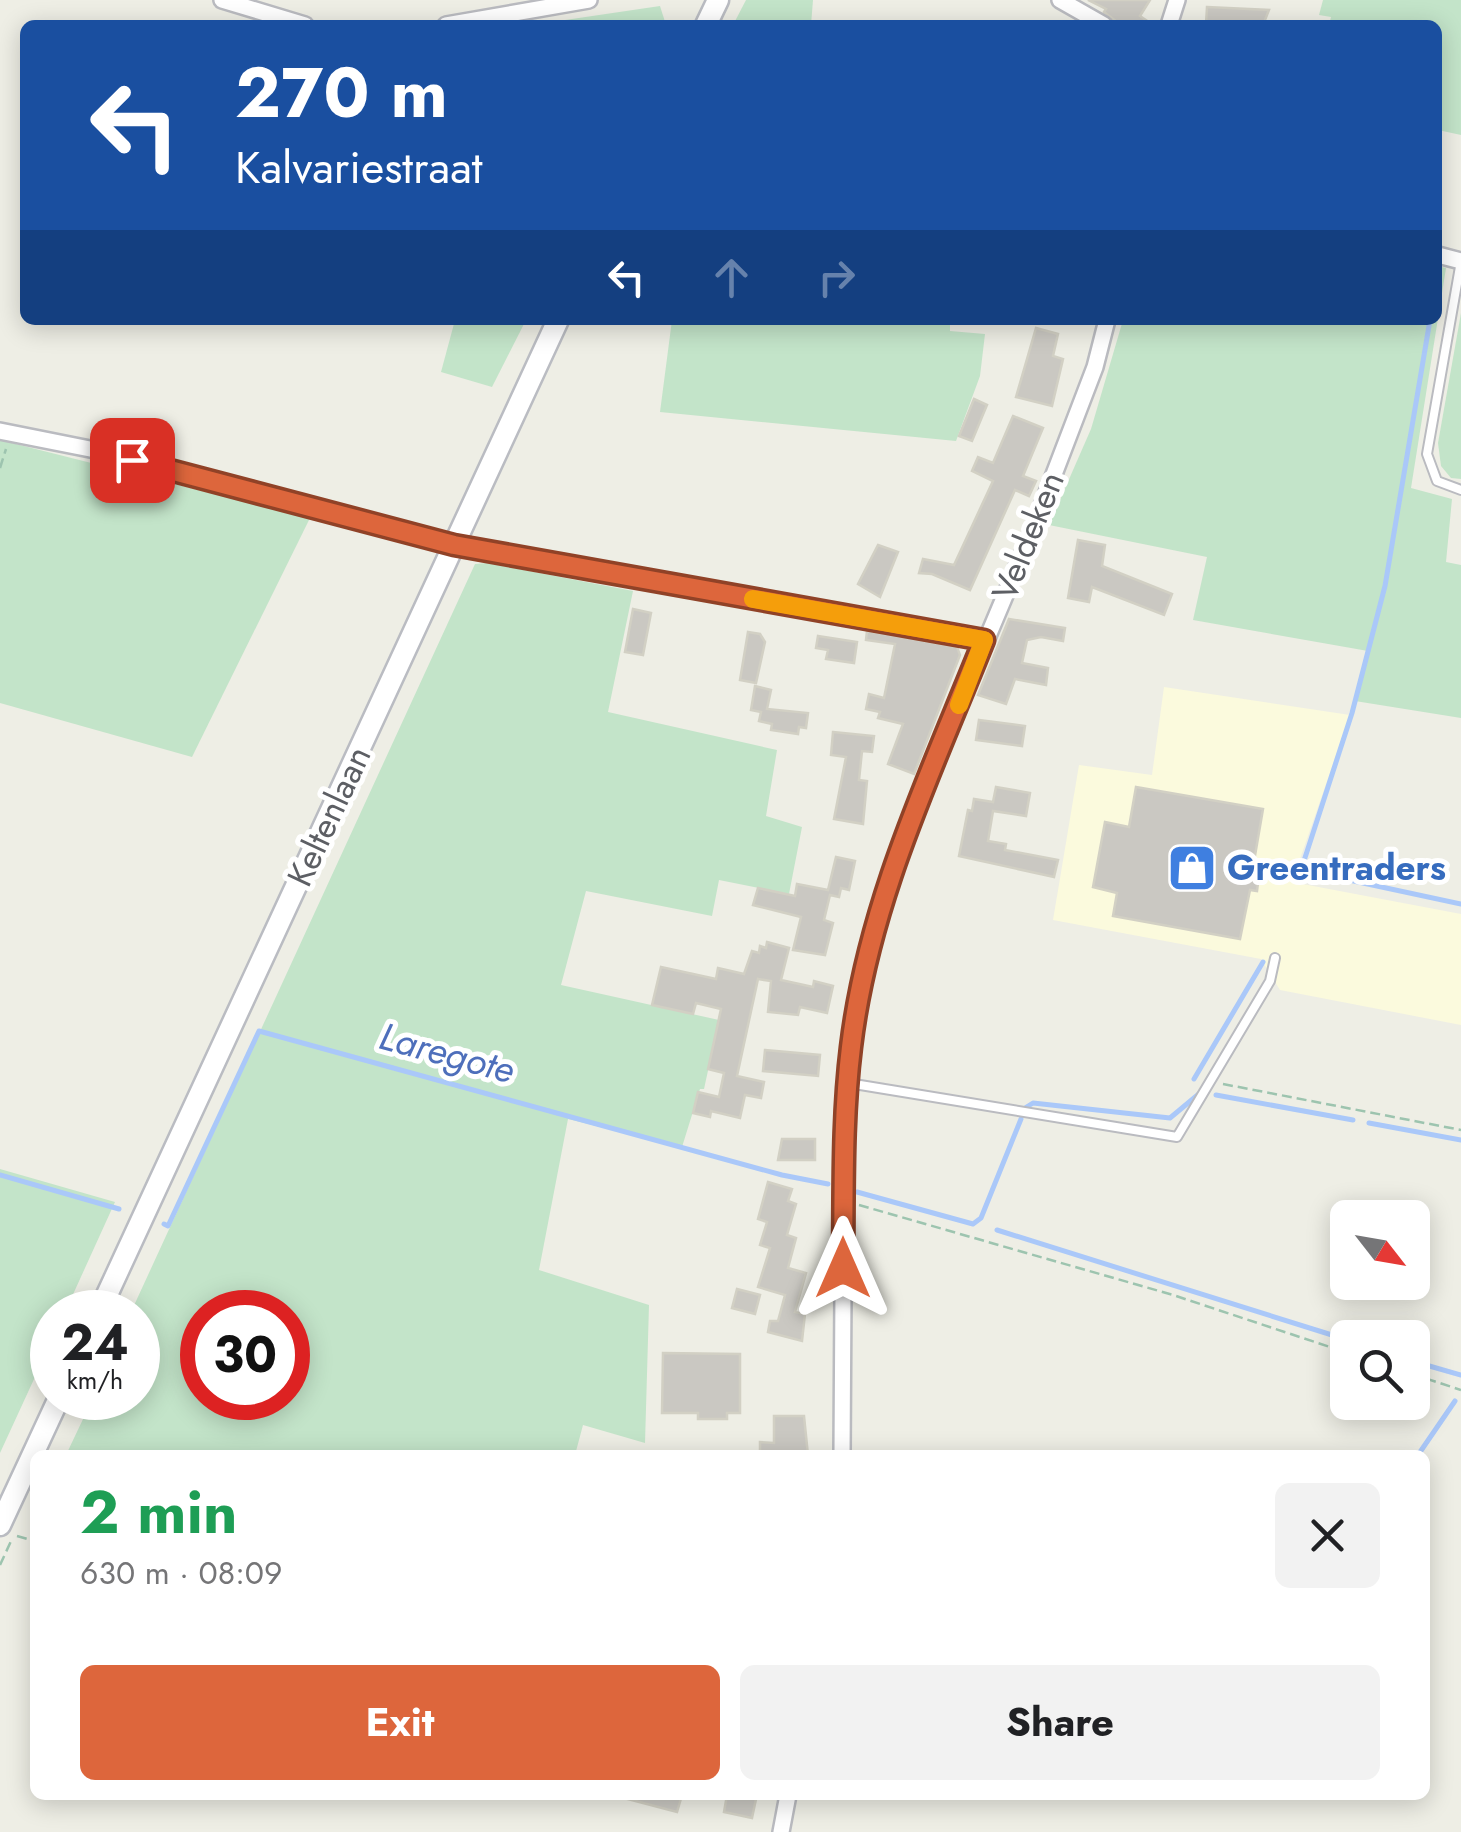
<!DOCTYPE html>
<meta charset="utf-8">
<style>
:root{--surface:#fff;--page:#f2f2f2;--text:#202124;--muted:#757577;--accent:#dd663c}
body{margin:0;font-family:Jost,sans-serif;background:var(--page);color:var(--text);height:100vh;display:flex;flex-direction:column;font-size:38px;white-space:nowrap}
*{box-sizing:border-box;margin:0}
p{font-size:32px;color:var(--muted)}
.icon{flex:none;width:55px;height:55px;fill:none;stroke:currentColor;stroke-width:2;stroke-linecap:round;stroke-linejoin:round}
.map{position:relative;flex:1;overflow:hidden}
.drawer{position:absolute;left:30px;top:1450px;width:1400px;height:350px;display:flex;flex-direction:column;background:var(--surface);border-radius:15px;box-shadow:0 5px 25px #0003}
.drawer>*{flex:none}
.banner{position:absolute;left:20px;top:20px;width:1422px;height:305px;border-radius:15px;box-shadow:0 5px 25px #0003;background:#1a4fa0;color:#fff;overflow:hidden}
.needle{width:65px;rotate:121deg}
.tools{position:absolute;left:1330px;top:1200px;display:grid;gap:20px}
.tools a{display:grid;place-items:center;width:100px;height:100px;border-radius:15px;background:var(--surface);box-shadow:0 5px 25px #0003;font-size:50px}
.speed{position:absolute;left:30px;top:1290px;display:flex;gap:20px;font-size:50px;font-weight:700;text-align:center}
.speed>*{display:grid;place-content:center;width:130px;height:130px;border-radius:50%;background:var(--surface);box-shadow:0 5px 25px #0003;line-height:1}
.speed small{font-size:25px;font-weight:400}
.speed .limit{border:15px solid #d22;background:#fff;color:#111}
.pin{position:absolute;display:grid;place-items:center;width:85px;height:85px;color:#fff;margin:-42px;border-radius:20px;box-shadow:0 5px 15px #0006}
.me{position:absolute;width:110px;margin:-55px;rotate:0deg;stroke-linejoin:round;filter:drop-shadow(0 0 8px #0008)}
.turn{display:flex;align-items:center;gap:35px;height:210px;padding:0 50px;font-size:45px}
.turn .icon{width:130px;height:130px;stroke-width:2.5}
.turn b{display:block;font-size:70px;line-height:85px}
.lanes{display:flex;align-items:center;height:95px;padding:0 50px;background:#0003;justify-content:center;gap:50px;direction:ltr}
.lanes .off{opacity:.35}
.round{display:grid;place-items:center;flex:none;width:105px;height:105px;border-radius:15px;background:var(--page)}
.headline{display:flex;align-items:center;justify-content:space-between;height:170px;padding:0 50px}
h1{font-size:60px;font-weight:700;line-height:75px;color:#1e9e55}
.button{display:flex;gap:20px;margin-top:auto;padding:20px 50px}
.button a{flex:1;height:115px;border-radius:15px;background:var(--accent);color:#fff;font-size:40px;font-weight:700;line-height:115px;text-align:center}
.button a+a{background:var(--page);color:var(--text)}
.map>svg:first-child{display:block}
.commercial{fill:#fbfadd}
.green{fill:#c3e4c9;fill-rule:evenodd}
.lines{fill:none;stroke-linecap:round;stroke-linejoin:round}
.stream{stroke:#aac8f9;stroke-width:5}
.building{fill:#cac8c2;stroke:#d2d0c4;stroke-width:2.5}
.service-casing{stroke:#babbc0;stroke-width:12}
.minor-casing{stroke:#babbc0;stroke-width:20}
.secondary-casing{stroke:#babcc2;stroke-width:25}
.path{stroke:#9dc4af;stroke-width:2.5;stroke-dasharray:10 5;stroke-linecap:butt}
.service{stroke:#fff;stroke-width:8}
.minor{stroke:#fff;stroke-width:15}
.secondary{stroke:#fff;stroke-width:20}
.route-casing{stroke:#904227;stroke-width:25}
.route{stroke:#dd663c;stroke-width:18}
.slow{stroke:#f59e0b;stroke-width:18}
.labels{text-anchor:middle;stroke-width:10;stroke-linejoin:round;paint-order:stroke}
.street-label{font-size:35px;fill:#5d5f64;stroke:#fff}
.shop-label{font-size:35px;font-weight:bold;fill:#366cbe;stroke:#fff;text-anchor:start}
.water-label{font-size:38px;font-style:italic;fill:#4e6fbb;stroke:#fff}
</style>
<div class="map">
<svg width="1461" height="1832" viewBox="0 0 1461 1832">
<rect width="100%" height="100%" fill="#eeeee5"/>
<!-- commercial -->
<polygon class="commercial" points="1164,687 1350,715 1292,882 1461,914 1461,1025 1280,990 1261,959 1053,920 1079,765 1152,775"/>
<!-- green -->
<g class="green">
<polygon points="746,0 813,0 811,25 733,25"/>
<polygon points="1323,0 1461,0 1461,135 1438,130 1438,25 1329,25 1331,17 1319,15"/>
<polygon points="660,6 666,25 538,25 538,24"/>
<polygon points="1438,266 1446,268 1411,488 1452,499 1446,562 1461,565 1461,718 1355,701 1368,651 1193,620 1207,557 1049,525 1091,429 1123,320 1438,320"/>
<polygon points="1461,313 1461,479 1451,478 1441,466 1438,443"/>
<polygon points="455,320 526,320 492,387 441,372"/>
<polygon points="672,320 950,320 950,331 985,334 980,376 956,441 660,412"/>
<polygon points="0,440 310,518 192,757 0,703"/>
<path d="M 487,563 L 633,591 L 608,712 L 777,750 L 766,816 L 802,827 L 789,894 L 719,880 L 712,916 L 586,891 L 561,985 L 719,1020 L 704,1089 L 700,1089 L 682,1147 L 568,1119 L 539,1270 L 649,1305 L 645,1443 L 583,1425 L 575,1455 L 66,1455 L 93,1398 L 138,1398 L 138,1312 L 131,1312 L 475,564 ZM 202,1312 L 288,1312 L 288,1398 L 202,1398 Z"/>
<polygon points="0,1169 115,1202 65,1312 52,1312 52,1340 0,1453"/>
</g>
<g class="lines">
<!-- stream -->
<g class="stream">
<polyline points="1313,873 1301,870 1352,713 1385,586 1430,320"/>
<polyline points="1321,874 1461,904"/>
<polyline points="1194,1079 1263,962"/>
<polyline points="1216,1095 1353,1120"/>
<polyline points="1025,1108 1033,1103 1170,1118 1200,1093"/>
<polyline points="1369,1123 1461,1140"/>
<polyline points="0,1175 119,1209"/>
<polyline points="857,1192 973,1224 981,1218 1021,1119"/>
<polyline points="164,1224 168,1226 259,1031 782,1175 828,1184"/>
<polyline points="997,1230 1348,1340"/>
<polyline points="1412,1361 1461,1375"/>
<polyline points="1418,1455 1455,1401"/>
</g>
</g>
<!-- building -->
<g class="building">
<polygon points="1088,0 1150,0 1140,16 1153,25 1121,25 1104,12 1106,9"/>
<polygon points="1207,7 1269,10 1263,25 1206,24"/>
<polygon points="1036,328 1058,334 1053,356 1063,359 1052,406 1016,397"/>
<polygon points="974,399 987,405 972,441 959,436"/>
<polygon points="1013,416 1043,428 1023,476 1036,481 1029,496 1015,490 970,590 932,574 919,573 923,559 954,565 993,481 972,471 978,457 993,463"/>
<polygon points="1078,540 1105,545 1102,566 1172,594 1164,615 1092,587 1089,602 1068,598"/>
<polygon points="878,545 898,552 880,597 858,584"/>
<polygon points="633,609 651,613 643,655 625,652"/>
<polygon points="1009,619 1065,628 1063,641 1041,637 1027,640 1022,663 1048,668 1046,685 1015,679 1006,704 978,695"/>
<polygon points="867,631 957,647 960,655 914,774 888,764 903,724 878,718 880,712 866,709 869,694 884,698 895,644 866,640"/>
<polygon points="748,632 760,634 765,642 756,683 740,680"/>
<polygon points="818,636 857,642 854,663 826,659 828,650 816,648"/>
<polygon points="755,686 771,690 767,709 808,713 806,728 799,727 798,734 771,730 772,724 759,721 761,712 751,710"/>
<polygon points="979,720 1025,726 1022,746 976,740"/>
<polygon points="833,732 874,736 872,752 862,751 859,780 867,781 863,824 834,819 846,757 831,755"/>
<polygon points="996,787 1030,793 1026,816 993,811 988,841 1006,844 1005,850 1058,860 1054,877 959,856 968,810 972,811 974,799 993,802"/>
<polygon points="1136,787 1263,809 1252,873 1259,875 1257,891 1250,890 1240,939 1113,916 1117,893 1093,887 1105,822 1129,827"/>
<polygon points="836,857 855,861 849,890 841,888 839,897 830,895 824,920 833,923 825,955 793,950 801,917 753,905 758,888 795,896 797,884 828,890"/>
<polygon points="767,942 789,948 781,980 813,987 814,981 833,986 827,1013 800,1007 798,1015 768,1012 771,981 758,979 737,1076 764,1082 761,1098 745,1095 740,1118 711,1111 710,1117 693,1113 698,1092 719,1097 724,1073 708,1069 721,1009 696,1003 693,1014 652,1005 661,967 716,979 718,968 744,974 752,951 759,953 760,946 766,948"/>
<polygon points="765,1050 820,1055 818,1076 763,1071"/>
<polygon points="782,1139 815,1139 815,1160 778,1160"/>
<polygon points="768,1182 792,1189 788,1201 796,1204 787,1235 796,1238 788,1268 806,1273 795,1312 805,1314 802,1341 768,1332 770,1321 778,1321 785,1295 758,1287 770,1248 760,1245 767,1222 758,1219"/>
<polygon points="737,1289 760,1295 755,1314 732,1308"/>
<polygon points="663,1353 740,1354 740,1413 727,1413 727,1419 698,1419 698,1413 662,1413"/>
<polygon points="774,1416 804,1416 808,1455 760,1455 760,1442 774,1443"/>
<polygon points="629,1795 682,1795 677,1812 628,1799"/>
<polygon points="727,1795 750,1795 756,1799 752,1818 724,1812"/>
</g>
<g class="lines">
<!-- service casing -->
<g class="service-casing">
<g id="service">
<polyline points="1461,261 1427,454 1437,481 1461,490"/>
<polyline points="848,1083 1177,1137 1270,981 1275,958"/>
</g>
</g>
<!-- minor casing -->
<g class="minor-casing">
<g id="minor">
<polyline points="222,0 305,25"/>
<polyline points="1060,0 1104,25"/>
<polyline points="446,25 589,0"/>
<polyline points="1169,25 1177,0"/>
<polyline points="1438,255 1461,261"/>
<polyline points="0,431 95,450 454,545 985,641"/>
<polyline points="842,1455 844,1124 851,1044 866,965 902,841 1035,524 1095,367 1107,320"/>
<polyline points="781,1832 788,1795"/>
</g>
</g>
<!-- secondary casing -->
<g class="secondary-casing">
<g id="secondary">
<polyline points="706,25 718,0"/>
<polyline points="99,1312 558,320"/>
<polyline points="0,1525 59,1398"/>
</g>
</g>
<!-- path -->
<g class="path">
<polyline points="0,468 6,449"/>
<polyline points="1223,1084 1461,1130"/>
<polyline points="859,1205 1173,1295 1348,1353"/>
<polyline points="1412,1374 1461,1390"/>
<polyline points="17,1536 35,1541"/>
<polyline points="0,1565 12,1539"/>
</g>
<!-- service -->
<use href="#service" class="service"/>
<!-- minor -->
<use href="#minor" class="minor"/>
<!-- secondary -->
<use href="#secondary" class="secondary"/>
</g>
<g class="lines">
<!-- route casing -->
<g class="route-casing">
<path id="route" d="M 132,460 L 454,545 L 984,640 C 931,773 868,903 851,1047 C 842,1120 844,1194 843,1268"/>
</g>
<!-- route -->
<use href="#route" class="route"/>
<!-- slow -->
<polyline class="slow" points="753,599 984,640 959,705"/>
</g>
<!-- icons -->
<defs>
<g id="shop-square" transform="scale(2.5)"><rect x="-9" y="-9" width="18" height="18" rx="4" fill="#3f7fe0" stroke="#fff"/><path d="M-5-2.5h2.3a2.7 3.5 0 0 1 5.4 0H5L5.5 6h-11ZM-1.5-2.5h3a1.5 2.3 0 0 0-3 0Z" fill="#fff"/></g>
</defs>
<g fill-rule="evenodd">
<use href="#shop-square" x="1192" y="868"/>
</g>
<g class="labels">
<!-- street labels -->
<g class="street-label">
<text transform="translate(1028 536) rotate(-68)" y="12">Veldeken</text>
<text transform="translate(329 816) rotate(-65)" y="12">Keltenlaan</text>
</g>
<!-- shop labels -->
<g class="shop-label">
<text x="1227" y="880">Greentraders</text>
</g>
<!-- water labels -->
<g class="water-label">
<text transform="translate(447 1053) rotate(15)" y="13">Laregote</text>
</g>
</g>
</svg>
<div class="tools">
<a><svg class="needle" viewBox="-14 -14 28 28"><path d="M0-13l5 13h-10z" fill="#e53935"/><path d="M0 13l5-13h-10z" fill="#757577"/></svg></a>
<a><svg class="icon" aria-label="search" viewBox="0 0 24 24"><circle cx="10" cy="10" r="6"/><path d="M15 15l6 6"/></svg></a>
</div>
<div class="speed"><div>24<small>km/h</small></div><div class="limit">30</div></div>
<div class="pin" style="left:132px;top:460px;background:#d93025"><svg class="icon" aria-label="arrive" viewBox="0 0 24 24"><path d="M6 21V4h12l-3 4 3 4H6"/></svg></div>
<svg class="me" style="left:843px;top:1268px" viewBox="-20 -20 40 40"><path d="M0-17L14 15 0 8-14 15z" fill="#dd663c" stroke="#fff" stroke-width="4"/></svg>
<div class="banner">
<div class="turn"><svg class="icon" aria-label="left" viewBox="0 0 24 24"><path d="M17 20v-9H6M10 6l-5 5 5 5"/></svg><div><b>270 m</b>Kalvariestraat</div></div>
<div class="lanes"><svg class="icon" aria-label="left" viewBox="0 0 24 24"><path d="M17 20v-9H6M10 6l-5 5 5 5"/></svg><svg class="icon off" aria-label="ahead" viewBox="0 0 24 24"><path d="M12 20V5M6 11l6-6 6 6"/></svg><svg class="icon off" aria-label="right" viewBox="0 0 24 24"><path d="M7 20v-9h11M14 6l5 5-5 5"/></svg></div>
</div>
<section class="drawer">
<div class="headline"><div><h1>2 min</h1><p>630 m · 08:09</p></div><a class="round"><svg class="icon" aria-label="close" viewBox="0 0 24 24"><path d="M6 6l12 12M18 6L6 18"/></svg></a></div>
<div class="button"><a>Exit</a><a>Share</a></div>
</section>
</div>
